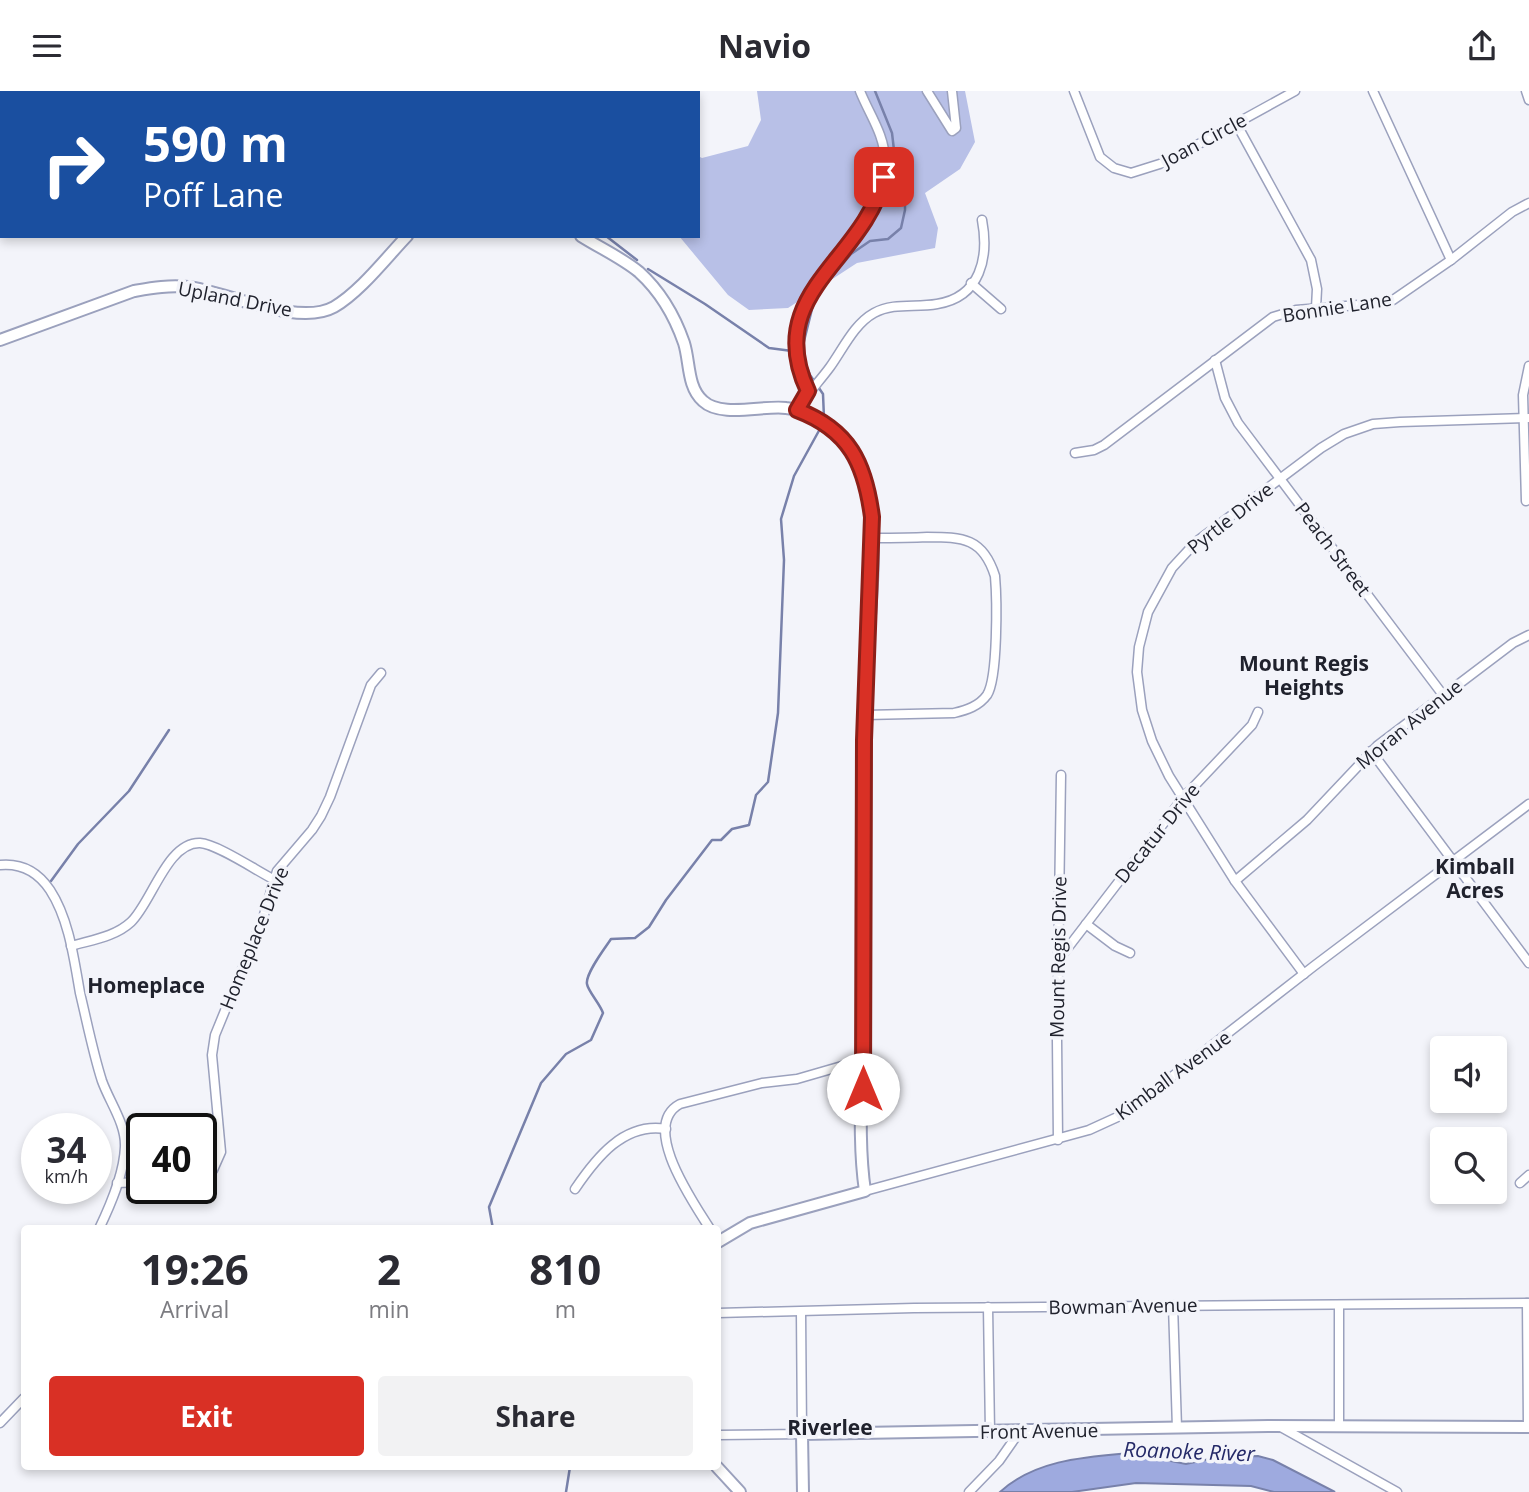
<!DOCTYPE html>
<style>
:root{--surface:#fff;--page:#f2f2f3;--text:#2b2b33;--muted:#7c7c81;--accent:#d93025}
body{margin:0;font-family:"Open Sans",sans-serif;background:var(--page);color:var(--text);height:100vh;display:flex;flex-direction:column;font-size:26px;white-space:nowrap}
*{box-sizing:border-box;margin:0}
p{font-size:23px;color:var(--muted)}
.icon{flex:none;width:38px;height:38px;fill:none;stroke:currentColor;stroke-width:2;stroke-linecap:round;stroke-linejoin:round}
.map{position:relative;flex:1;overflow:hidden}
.side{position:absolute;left:21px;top:1134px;width:700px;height:245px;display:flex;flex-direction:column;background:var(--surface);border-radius:7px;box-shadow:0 4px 10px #0003}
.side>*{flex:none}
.hud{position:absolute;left:0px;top:0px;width:700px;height:147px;box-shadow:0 4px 10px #0003;background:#1a4fa0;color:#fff;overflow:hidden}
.controls{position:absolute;left:1430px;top:945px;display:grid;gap:14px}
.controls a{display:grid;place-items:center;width:77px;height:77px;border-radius:7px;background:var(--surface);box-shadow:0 4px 10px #0003;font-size:35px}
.speed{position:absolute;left:21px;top:1022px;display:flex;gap:14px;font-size:35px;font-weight:700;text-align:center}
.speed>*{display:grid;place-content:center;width:91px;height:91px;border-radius:50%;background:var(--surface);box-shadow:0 4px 10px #0003;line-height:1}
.speed small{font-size:18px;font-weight:400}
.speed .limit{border:4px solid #111;border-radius:10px;background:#fff;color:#111}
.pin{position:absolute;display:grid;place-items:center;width:60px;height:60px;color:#fff;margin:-30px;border-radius:14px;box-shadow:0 4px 10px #0006}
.me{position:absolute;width:77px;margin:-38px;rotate:0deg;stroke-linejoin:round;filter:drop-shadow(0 0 5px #0008)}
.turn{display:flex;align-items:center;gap:24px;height:147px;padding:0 28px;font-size:32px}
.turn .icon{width:91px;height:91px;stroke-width:2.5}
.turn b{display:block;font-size:49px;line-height:60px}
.eta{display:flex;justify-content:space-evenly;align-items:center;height:119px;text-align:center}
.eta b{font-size:42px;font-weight:700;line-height:49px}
.button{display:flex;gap:14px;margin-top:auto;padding:14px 28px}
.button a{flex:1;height:80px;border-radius:7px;background:var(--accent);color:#fff;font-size:28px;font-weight:700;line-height:80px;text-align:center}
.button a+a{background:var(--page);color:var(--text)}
header{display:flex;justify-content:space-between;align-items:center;height:91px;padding:0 28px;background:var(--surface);font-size:32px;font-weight:700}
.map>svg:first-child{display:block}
.green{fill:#b8c0e7}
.water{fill:#9eaadf;stroke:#7881aa;stroke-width:2}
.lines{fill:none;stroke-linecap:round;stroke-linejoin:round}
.stream{stroke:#7881aa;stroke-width:2.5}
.street-casing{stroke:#9ba1bd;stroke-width:11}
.secondary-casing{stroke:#9ba1bd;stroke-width:14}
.street{stroke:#fff;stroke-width:8}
.secondary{stroke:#fff;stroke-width:10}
.route-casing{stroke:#8d1f18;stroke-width:18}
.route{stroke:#d93025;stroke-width:12}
.labels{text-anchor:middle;stroke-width:7;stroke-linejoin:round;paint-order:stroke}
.street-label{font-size:19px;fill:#20222d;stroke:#f3f4fa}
.neighbourhood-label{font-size:21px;font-weight:bold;fill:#20222d;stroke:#f3f4fa}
.water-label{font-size:21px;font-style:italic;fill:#252a68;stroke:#f3f4fa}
</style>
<header><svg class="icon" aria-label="menu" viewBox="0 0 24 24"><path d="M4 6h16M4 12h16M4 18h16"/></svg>Navio<svg class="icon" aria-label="share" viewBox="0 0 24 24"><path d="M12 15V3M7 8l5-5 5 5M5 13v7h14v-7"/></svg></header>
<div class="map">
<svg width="1529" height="1401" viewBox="0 0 1529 1401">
<rect width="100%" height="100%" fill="#f3f4fa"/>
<!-- green -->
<polygon class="green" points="757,0 965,0 975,51 960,78 925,102 938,137 935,157 857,172 788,217 749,219 728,204 679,145 698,145 698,65 702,67 748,55 761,29"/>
<!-- water -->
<path class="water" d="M 1130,1362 L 1186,1373 L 1219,1366 L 1258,1365 L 1273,1369 L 1335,1401 L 1274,1401 L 1251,1395 L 1136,1392 L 1072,1401 L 1000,1401 C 1035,1369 1084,1366 1130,1362 Z"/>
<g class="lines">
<!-- stream -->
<g class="stream">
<polyline points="504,0 506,2"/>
<polyline points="606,145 637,169"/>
<polyline points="648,178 705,213 769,257 792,260"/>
<polyline points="824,327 823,303 810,284 801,262 815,206 851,163 870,150 888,148 901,137 905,119 905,103 896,76 892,42 875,0"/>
<polyline points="51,790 78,753 129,700 169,639"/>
<path d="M 493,1138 L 489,1116 L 541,992 L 566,963 L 591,949 L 603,922 C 600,913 588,900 587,893 C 585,883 605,857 611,848 L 635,847 L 649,836 L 666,809 L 712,749 L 721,749 L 732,738 L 749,734 L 756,704 L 768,691 L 778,622 L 784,469 L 781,428 L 794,385 L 821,336"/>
<polyline points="566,1401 570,1376"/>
</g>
<!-- street casing -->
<g class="street-casing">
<g id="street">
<polyline points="75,0 77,2"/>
<polyline points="431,0 433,2"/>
<polyline points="927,0 952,40 956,37 952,0"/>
<polyline points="1074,0 1100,66 1114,77 1131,82 1166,71 1295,0"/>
<polyline points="1373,0 1451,169"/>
<polyline points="1526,0 1529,9"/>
<polyline points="144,2 146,0"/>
<polyline points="1236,32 1311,169 1317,198 1316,217"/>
<polyline points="0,84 2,84"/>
<polyline points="971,192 1001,218"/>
<polyline points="1215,269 1225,307 1238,332 1443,604"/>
<path d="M 808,300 C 757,191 887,163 885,70 C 885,44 869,23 860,0"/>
<path d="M 797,319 C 807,303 819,291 830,276 C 843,258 854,233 874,222 C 894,211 916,217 937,213 C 981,206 989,166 982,129"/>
<polyline points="1075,362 1094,359 1104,354 1273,226 1296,219 1383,212 1393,209 1451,169 1512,121 1529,112"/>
<polyline points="1526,410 1523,304 1529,275"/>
<path d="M 865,624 L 954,622 C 967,619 979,615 987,604 C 998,587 997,508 995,485 C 983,447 963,446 927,446 C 909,447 891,447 873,447"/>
<polyline points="1371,660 1529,872"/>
<path d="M 0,774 C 21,772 38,781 50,799 C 69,828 74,868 80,902 C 87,931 93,962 102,990 C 110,1012 126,1033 125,1056 C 124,1083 111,1113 99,1138"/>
<polyline points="1235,790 1307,729 1377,655 1513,552 1529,544"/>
<polyline points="1086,833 1115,855 1130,862"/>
<path d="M 71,855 C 91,849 115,846 131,831 C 152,811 167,751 200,752 C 217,753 257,780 273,788"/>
<polyline points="1060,867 1183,707 1252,634 1258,621"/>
<polyline points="1304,883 1235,790 1169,685 1152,650 1142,619 1137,581 1139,556 1148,521 1172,477 1196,451 1321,357 1344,343 1373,333 1400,331 1529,327"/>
<polyline points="1058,1049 1057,949 1061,684"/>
<polyline points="201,1085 213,1079 221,1061 212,964 215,944 263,827 277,780 312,739 321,725 330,706 371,594 381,582"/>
<polyline points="117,1092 142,1091"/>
<polyline points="1520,1092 1529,1084"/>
<path d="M 575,1098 C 596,1067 624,1031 666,1038"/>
<polyline points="865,1100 1089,1039 1124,1023 1314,875 1529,713"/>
<path d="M 710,1138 C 694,1112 639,1035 680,1013 L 762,992 L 797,988 L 842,975 L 863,974"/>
<polyline points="1527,1212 1528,1336"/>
<polyline points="1173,1214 1177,1337"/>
<polyline points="988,1216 990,1341"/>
<polyline points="718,1222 914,1217 1529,1212"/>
<polyline points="0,1332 24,1307"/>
<polyline points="1279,1335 1397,1401"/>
<polyline points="1339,1336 1339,1214"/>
<polyline points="718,1344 802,1343 801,1221"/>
<polyline points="969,1401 999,1370 1020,1340"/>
</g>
</g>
<!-- secondary casing -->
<g class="secondary-casing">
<g id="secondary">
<path d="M 581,145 C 600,157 622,167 639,181 C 660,200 675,226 684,252 C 690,271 687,296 703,310 C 721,327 763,314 786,317 C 808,319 829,333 843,350 C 856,363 865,381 868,399 C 879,464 868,532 865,597 C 861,708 862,819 862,930 C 863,985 857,1046 865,1100 L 750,1132 L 718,1151"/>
<path d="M 0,249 L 134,200 C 152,197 169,194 188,196 C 227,201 298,236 334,216 C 360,201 386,167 407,145"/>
<polyline points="717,1376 740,1401"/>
<polyline points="803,1401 802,1343 1268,1335 1529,1336"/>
</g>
</g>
<!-- street -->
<use href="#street" class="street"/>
<!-- secondary -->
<use href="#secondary" class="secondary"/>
</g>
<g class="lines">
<!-- route casing -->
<g class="route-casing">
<path id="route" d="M 863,998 L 864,649 L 872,426 C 865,373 850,339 797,319 L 808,300 C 762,202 864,170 884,86"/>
</g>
<!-- route -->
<use href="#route" class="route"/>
</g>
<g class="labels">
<!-- street labels -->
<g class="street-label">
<text transform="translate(1204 49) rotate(-28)" y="7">Joan Circle</text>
<text transform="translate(235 208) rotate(11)" y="7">Upland Drive</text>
<text transform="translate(1337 216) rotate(-9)" y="7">Bonnie Lane</text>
<text transform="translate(1230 427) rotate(-38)" y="7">Pyrtle Drive</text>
<text transform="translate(1333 458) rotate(53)" y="7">Peach Street</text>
<text transform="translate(1409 633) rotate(-39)" y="7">Moran Avenue</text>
<text transform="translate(1157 742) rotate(-51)" y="7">Decatur Drive</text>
<text transform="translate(254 847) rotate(-68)" y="7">Homeplace Drive</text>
<text transform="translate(1058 866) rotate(-89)" y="7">Mount Regis Drive</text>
<text transform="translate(1173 984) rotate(-36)" y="7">Kimball Avenue</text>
<text transform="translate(1123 1215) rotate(-1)" y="7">Bowman Avenue</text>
<text transform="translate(1039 1340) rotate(-1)" y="7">Front Avenue</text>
</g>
<!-- neighbourhood labels -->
<g class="neighbourhood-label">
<text x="1304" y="580">Mount Regis<tspan x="1304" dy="24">Heights</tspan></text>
<text x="1475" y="783">Kimball<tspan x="1475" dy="24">Acres</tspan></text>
<text x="146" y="902">Homeplace</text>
<text x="830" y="1344">Riverlee</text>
</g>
<!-- water labels -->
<g class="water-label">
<text transform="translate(1189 1361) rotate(2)" y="7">Roanoke River</text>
</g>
</g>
</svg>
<div class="controls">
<a><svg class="icon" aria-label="sound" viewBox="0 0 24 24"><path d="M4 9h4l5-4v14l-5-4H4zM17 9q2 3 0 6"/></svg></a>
<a><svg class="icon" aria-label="search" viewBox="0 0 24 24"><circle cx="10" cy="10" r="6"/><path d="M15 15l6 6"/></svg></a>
</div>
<div class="speed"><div>34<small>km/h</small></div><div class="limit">40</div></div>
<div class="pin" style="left:884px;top:86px;background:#d93025"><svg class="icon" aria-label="arrive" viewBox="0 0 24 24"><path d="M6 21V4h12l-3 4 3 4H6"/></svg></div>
<svg class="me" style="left:863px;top:998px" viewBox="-20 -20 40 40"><circle r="19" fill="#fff"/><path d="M0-13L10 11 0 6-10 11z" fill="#d93025"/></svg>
<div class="hud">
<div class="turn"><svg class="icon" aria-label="right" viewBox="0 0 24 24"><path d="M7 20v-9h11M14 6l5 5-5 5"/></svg><div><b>590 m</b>Poff Lane</div></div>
</div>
<section class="side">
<div class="eta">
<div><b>19:26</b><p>Arrival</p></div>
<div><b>2</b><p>min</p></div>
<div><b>810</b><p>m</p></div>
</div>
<div class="button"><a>Exit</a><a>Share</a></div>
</section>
</div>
